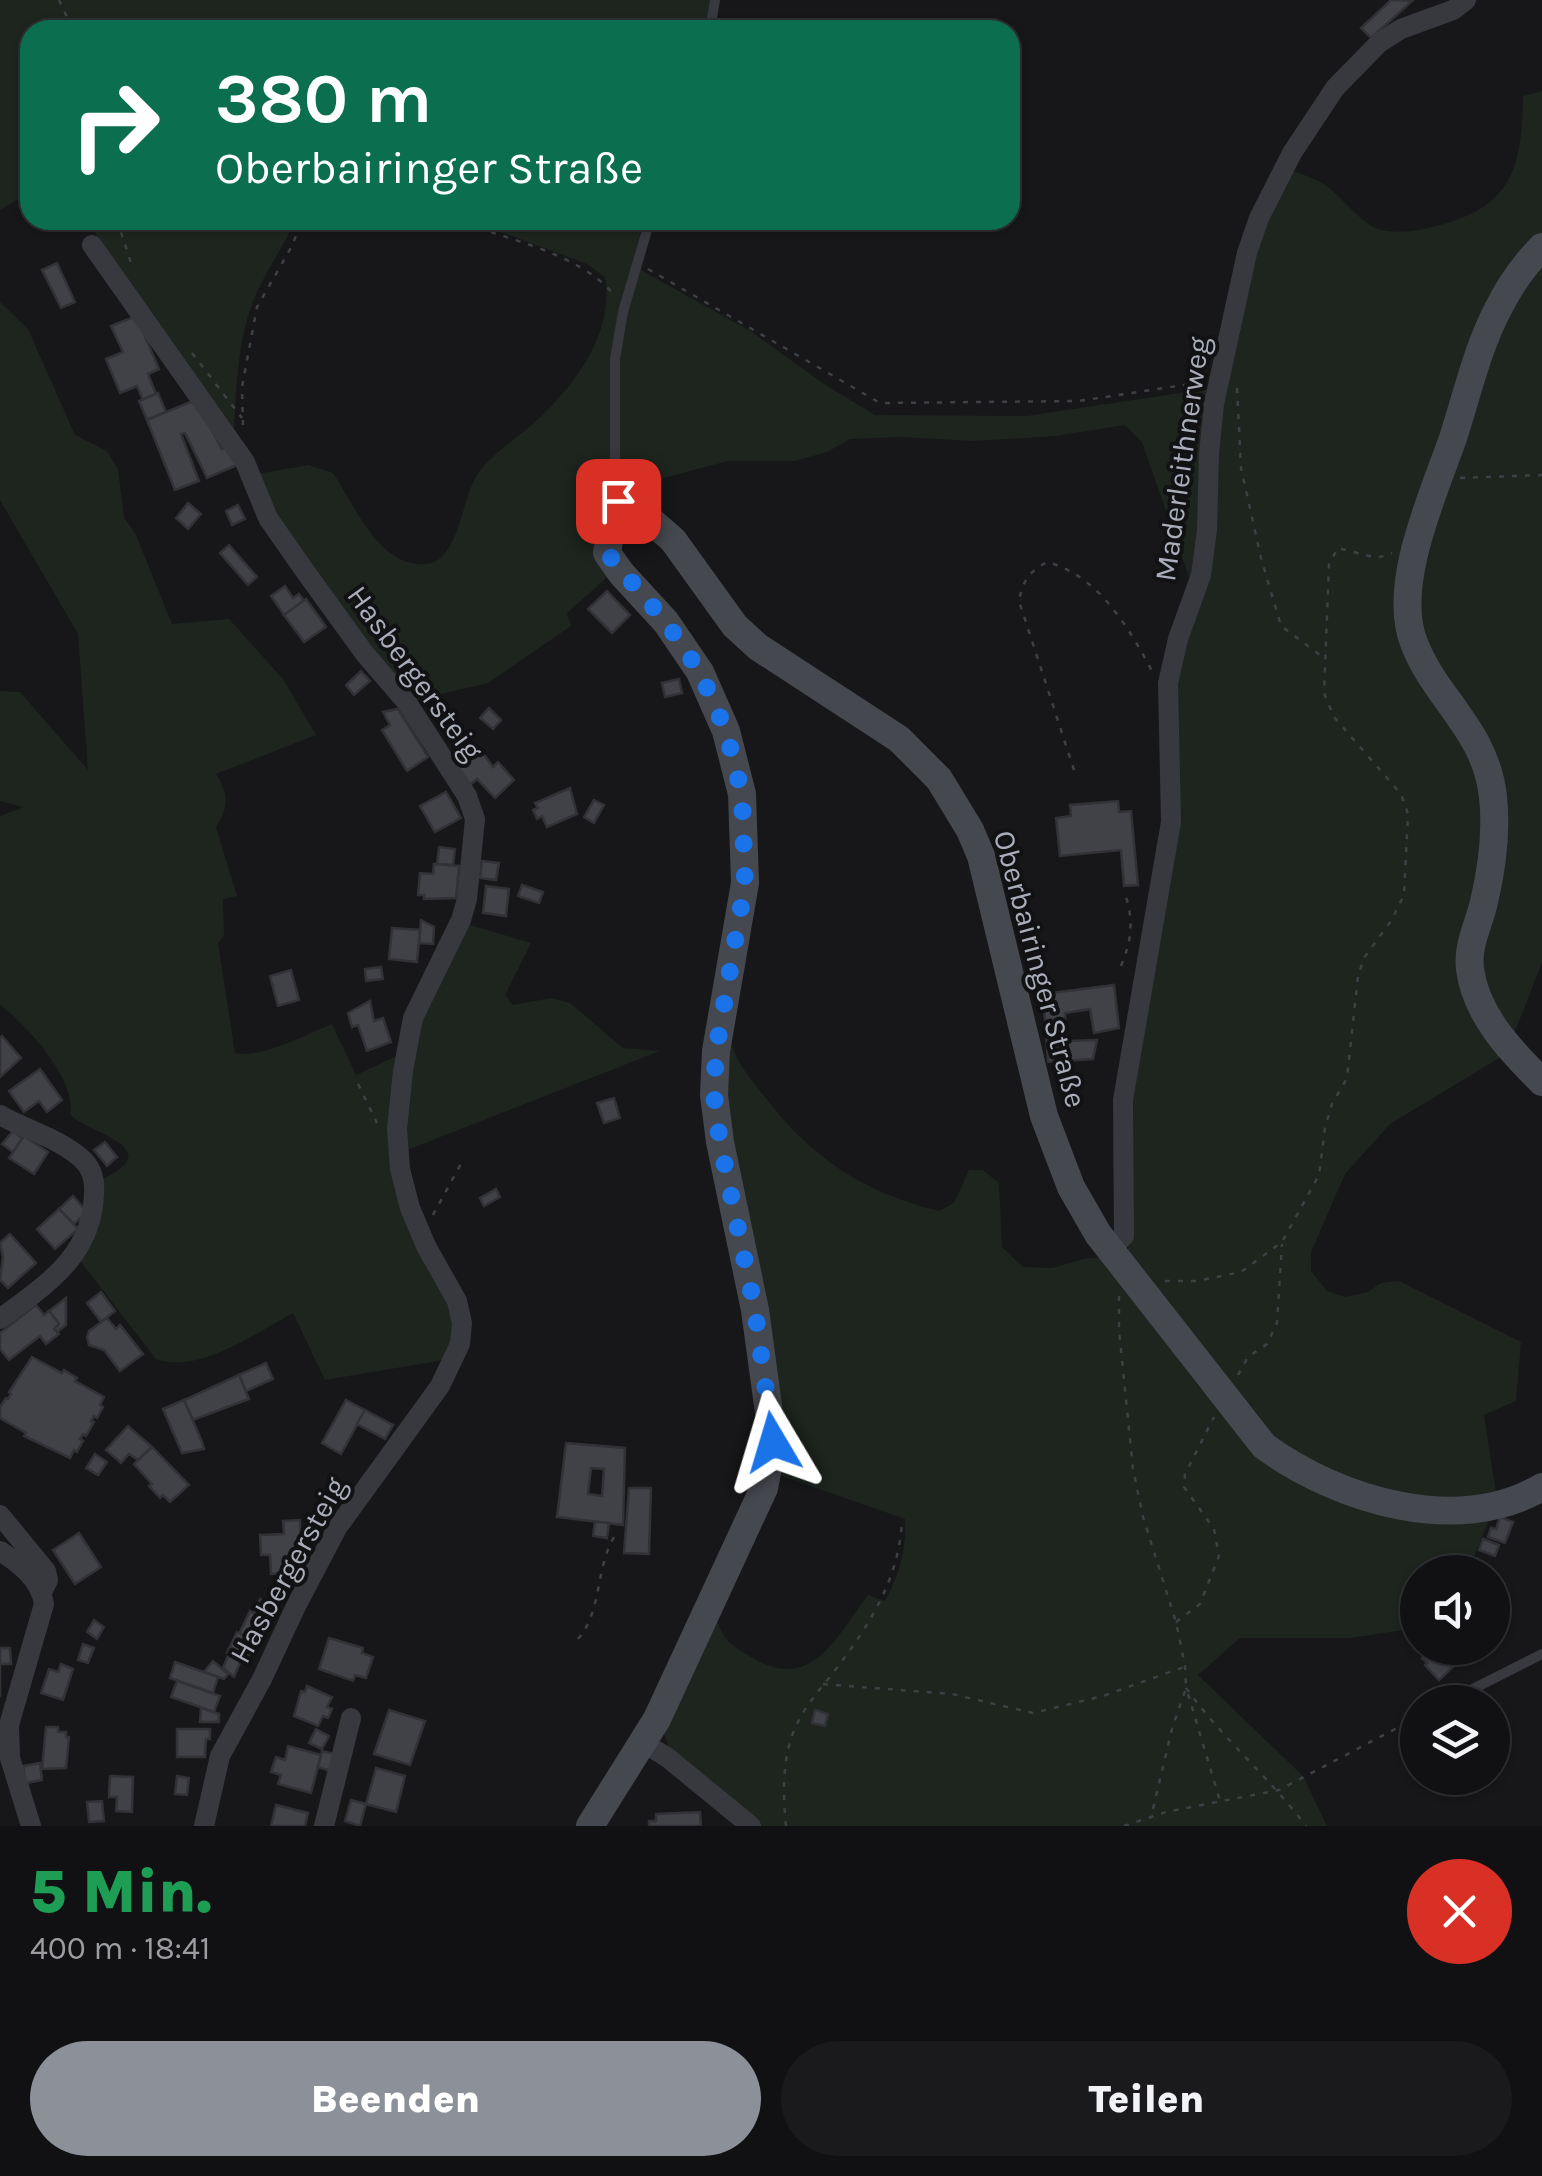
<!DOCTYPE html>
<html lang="de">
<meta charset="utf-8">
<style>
:root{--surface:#111114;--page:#1a1a1d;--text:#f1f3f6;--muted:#9c9da0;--line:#303134;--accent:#8c9099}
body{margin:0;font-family:Karla,sans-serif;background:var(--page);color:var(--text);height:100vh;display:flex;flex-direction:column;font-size:38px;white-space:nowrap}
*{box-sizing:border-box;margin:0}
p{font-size:32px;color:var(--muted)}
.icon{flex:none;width:55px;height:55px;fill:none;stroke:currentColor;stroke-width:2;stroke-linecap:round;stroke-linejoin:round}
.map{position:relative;height:1826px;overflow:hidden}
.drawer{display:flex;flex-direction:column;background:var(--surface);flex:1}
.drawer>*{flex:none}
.guide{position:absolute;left:20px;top:20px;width:1000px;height:210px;border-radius:30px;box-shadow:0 2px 8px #0004,0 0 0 2px var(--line);background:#0b6e4f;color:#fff;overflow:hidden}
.buttons{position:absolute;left:1400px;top:1555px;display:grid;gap:20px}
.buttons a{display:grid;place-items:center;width:110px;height:110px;border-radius:50%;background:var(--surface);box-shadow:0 2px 8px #0004,0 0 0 2px var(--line);font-size:50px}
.pin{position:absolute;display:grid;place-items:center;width:85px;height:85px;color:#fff;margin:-42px;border-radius:20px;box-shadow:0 5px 15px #0006}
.me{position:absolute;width:110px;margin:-55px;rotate:353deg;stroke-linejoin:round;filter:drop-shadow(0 0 8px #0008)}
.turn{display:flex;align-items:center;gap:35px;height:210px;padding:0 30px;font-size:45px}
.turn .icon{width:130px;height:130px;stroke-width:2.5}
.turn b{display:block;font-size:70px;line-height:85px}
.round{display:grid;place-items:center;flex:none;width:105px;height:105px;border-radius:52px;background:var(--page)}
.head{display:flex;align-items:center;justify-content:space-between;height:170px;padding:0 30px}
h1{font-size:60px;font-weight:800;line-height:75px;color:#1e9e55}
.button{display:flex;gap:20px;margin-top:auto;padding:20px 30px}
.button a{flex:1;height:115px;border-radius:60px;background:var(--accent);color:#fff;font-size:40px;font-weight:800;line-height:115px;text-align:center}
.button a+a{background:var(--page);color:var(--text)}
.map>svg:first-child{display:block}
.green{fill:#1d251e}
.building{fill:#414247;stroke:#313136;stroke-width:2.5;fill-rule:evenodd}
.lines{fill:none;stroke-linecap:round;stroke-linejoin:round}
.path{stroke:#3e4046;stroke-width:2.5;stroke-dasharray:5 8;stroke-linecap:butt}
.lane{stroke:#38393f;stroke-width:10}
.street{stroke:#38393f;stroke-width:20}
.secondary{stroke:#46484f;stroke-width:28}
.route{stroke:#1a73e8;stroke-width:18;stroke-dasharray:0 32.4}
.labels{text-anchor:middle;stroke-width:8;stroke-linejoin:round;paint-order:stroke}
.street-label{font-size:30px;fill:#a9aeba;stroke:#121215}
</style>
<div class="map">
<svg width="1542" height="1826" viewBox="0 0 1542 1826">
<rect width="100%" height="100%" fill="#17171a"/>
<!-- green -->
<g class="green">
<polygon points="0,0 711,0 706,30 30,30 30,192 0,210"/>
<path d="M 1542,91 L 1542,963 L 1506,1054 L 1390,1124 L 1345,1174 L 1311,1252 L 1311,1271 L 1327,1291 L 1345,1297 L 1368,1292 L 1381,1283 L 1399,1281 L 1521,1342 L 1516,1401 L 1484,1415 L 1497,1500 L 1468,1572 L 1418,1572 L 1417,1628 L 1350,1638 L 1240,1638 L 1198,1675 L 1303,1776 L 1327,1826 L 762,1826 L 670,1750 L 662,1728 L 717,1619 C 722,1640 735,1648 753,1658 C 812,1693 836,1637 868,1595 L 885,1601 C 899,1575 907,1549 905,1519 L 776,1474 L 726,1140 L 731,1006 C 731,1018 730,1033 732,1045 C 737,1063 750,1078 761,1092 C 809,1156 861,1192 939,1211 L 954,1203 L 969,1170 L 983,1170 L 999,1183 L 1002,1247 L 1023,1267 L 1052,1268 L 1088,1258 L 1125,1257 L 1131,1237 L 1125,1137 L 1166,893 L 1172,697 L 1204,578 L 1189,577 L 1142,442 L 1125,425 L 1055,436 L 973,441 L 902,437 L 850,439 L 827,452 L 795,461 L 728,461 L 652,481 L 630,496 L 611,574 L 567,613 L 571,626 L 488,683 L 412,701 L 273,515 L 257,474 L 308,465 L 333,473 C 355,506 380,569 427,564 C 459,560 461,500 477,475 C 491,454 515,440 534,423 C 574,387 615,333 605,277 L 587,264 L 469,220 L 644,220 L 631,268 L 641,270 L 752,332 L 824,384 L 875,415 L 1027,416 L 1220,387 L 1247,270 L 1289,169 C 1301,174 1314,178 1325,185 C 1340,195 1363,225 1378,229 C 1398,235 1421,230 1440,225 C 1513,206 1522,166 1523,96 Z"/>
<path d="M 90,220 L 295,220 C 285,245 269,266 258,290 C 237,334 236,389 234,437 L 98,239 Z"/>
<path d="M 0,302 L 28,329 L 75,435 L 107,451 L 118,469 L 124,517 L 136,535 L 172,624 L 229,619 L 283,679 L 316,735 L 216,774 C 229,794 229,807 216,827 L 237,896 L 223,899 L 224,936 L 218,943 L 235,1053 C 260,1059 308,1034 332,1024 L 356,1075 L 399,1055 L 392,1142 L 454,1305 L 450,1359 L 325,1380 L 293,1313 C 255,1333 199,1375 156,1359 L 81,1262 L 100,1180 C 173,1147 84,1133 70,1114 C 77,1080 26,1024 0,1005 L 0,816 L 24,807 L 0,801 L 0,691 L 20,692 L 88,770 L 78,634 L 0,500 Z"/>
<polygon points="467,924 531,943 505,995 513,1005 551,998 570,1003 623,1048 660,1051 402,1152 412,1037"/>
</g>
<!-- building -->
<g class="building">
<polygon points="1391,0 1412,1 1371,38 1361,28"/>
<polygon points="57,263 75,302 61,308 42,270"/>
<polygon points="136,316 159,369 148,374 156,394 143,400 137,386 120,393 106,359 123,352 111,326"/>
<polygon points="158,393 166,412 147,420 139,401"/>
<polygon points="195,400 222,449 230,447 237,465 207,478 185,433 181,434 199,481 175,490 147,420"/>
<polygon points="188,503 201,514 188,529 176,518"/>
<polygon points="238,505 245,519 232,525 226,511"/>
<polygon points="229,545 257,577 248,585 220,553"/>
<polygon points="285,586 293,598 299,594 304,601 284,615 271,596"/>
<polygon points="607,591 630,615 612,633 588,609"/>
<polygon points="306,599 326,627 304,642 284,615"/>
<polygon points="361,671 370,681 354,695 346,685"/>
<polygon points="679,679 682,693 665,697 662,683"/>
<polygon points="489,708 501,720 493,729 480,718"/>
<polygon points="398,709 428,757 407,771 382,730 390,725 383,712"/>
<polygon points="474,746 477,750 480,749 493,767 498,762 514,780 495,798 477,779 470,785 456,766 461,763 457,758"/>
<polygon points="570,788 577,814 547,827 542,816 537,819 533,810 538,808 535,803"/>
<polygon points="446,792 461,818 435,832 420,806"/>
<polygon points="594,800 604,805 594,823 584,817"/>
<polygon points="1118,801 1119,812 1131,811 1138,885 1124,886 1121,850 1060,856 1056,818 1071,816 1070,805"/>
<polygon points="439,847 455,849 453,865 437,864"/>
<polygon points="482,861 499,863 496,880 480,878"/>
<polygon points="434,864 459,866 456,898 424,899 424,895 418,895 420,873 433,874"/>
<polygon points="522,885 543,892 539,903 518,896"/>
<polygon points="486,886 509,889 506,916 483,913"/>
<polygon points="421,920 434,927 433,944 419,943"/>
<polygon points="392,928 420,930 417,962 389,959"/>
<polygon points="381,967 383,979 366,981 365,969"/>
<polygon points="291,970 299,1000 278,1006 270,976"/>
<polygon points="1114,985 1119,1028 1094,1033 1090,1009 1065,1013 1066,1041 1097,1040 1093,1059 1048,1062 1043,994"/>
<polygon points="370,1001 374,1021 383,1018 391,1042 367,1051 358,1025 352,1027 348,1013"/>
<polygon points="2,1036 21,1058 0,1077 0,1038"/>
<polygon points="40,1069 62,1100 47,1112 39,1101 24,1112 9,1091"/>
<polygon points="614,1098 620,1118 604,1123 597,1103"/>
<polygon points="13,1131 22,1138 13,1152 2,1144"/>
<polygon points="24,1136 48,1152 34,1174 9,1158"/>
<polygon points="105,1142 117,1157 107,1166 94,1150"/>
<polygon points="496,1189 500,1197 484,1206 480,1198"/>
<polygon points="73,1196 87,1212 74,1224 59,1209"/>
<polygon points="59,1209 78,1229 55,1249 37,1229"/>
<polygon points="10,1234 36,1263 8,1288 0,1280 3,1257 0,1243"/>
<polygon points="101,1292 115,1311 101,1322 87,1303"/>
<polygon points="66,1298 66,1325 57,1332 54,1329 59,1324 49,1311"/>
<polygon points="36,1305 44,1315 49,1311 59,1324 54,1329 59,1334 46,1344 40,1336 9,1360 0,1349 0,1333"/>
<polygon points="107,1318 116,1329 120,1325 143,1354 120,1371 104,1350 89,1345 87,1337 89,1331"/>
<polygon points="32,1357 62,1373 64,1370 77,1378 75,1381 104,1397 100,1405 103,1407 97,1418 94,1416 91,1421 94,1422 86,1436 83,1434 80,1439 83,1441 77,1452 74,1450 70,1458 24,1436 26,1433 0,1418 0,1407 6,1398 8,1399 11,1394 9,1392"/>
<polygon points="266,1363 273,1379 246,1391 239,1375"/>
<polygon points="239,1375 249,1399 193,1420 184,1400"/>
<polygon points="184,1400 202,1442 204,1449 182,1453 163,1409"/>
<polygon points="346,1400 365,1410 341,1454 322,1443"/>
<polygon points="365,1410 393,1425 385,1439 357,1424"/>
<polygon points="128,1426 152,1447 138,1460 129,1454 121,1463 106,1450"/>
<path d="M 566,1443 L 625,1448 L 623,1525 L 557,1517 ZM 591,1468 L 604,1469 L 602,1496 L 588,1494 Z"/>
<polygon points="152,1447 189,1485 170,1502 163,1495 160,1498 149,1486 152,1484 134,1464"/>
<polygon points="95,1454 107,1462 98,1475 86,1468"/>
<polygon points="629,1488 651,1488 649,1554 624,1553"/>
<polygon points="1500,1517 1513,1522 1505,1543 1488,1537 1491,1528 1496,1529"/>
<polygon points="300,1520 301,1572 271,1574 270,1555 261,1555 260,1535 284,1534 283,1521"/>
<polygon points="595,1522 609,1523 607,1538 593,1536"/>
<polygon points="79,1533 101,1567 75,1584 53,1550"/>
<polygon points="1483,1539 1499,1545 1495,1556 1479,1550"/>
<polygon points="260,1599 272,1605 265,1619 253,1613"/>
<polygon points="250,1611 268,1620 261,1644 239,1634"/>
<polygon points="94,1620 104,1627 97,1639 87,1632"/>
<polygon points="237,1632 258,1643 245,1662 227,1653"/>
<polygon points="329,1638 363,1648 362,1653 373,1657 366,1678 355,1675 353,1681 319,1669"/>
<polygon points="83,1644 94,1648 88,1663 78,1660"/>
<polygon points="0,1648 10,1648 11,1664 0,1664 0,1697"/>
<polygon points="1433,1648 1446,1648 1459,1661 1439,1680 1425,1665 1427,1663 1422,1658"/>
<polygon points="229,1654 241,1660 234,1677 223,1668"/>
<polygon points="213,1661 228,1674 224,1679 204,1672"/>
<polygon points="175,1662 218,1677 213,1693 170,1678"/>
<polygon points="61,1664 73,1669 63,1700 41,1693 49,1669 58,1672"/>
<polygon points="177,1681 220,1696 214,1712 171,1697"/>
<polygon points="307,1686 332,1697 327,1707 332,1709 328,1718 323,1716 318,1726 294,1716 301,1691 305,1692"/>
<polygon points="201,1708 219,1714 219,1722 200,1722"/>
<polygon points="389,1710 425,1721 410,1765 374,1754"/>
<polygon points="815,1710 828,1714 825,1726 812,1723"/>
<polygon points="46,1727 58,1727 58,1732 66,1732 66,1737 69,1737 66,1768 42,1769"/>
<polygon points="177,1729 210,1729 210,1739 206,1739 205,1757 177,1757"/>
<polygon points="316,1729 329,1736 322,1749 309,1743"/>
<polygon points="288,1746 321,1755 311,1793 278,1784 281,1775 271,1772 276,1757 285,1760"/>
<polygon points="322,1751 334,1754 330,1771 318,1767"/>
<polygon points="40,1763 42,1780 26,1783 23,1766"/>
<polygon points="376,1768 405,1776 396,1812 366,1804"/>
<polygon points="110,1776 133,1777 132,1812 116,1811 117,1797 109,1797"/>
<polygon points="177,1776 189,1778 187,1795 175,1794"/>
<polygon points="351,1800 366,1804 360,1826 345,1821"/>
<polygon points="102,1801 104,1821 89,1822 87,1802"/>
<polygon points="276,1805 308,1813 305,1826 271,1826"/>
<polygon points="700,1812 701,1826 649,1826 649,1821 656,1821 656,1814"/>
</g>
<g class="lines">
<!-- path -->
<g class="path">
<polyline points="59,0 73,30"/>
<polyline points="117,220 133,269"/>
<path d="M 454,220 C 503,238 580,253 613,294"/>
<polyline points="648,269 880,403 1079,401 1197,383"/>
<polyline points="192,353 242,418"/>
<polyline points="1237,388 1241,468 1261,558 1281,626 1324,658"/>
<polyline points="243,425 242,387 257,307 292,246 302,220"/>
<polyline points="1460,478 1542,475"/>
<path d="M 1074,770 L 1019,601 C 1023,580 1029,572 1047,562 C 1098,575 1129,628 1152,671"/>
<path d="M 1121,966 C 1131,942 1134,922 1126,897"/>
<polyline points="358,1084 377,1123"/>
<polyline points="433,1215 463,1160"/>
<polyline points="1165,1281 1197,1281 1241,1272 1282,1242 1319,1175 1325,1128 1332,1104 1347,1078 1358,976 1364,958 1391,921 1404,895 1408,814 1401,794 1334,717 1324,693 1329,564 1338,548 1377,558 1392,553"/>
<polyline points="1119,1296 1119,1330 1133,1469 1143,1517 1176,1622 1185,1666 1186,1688 1172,1729 1151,1817"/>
<polyline points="1238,1375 1248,1357 1267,1344 1277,1323 1282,1244"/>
<polyline points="1176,1622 1200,1604 1219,1556 1214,1529 1184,1487 1185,1474 1214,1417"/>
<path d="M 578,1639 C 602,1612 595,1570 614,1537"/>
<polyline points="823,1684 952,1694 1033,1713 1103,1696 1184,1667"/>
<path d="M 1186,1688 C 1222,1738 1269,1777 1306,1826"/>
<polyline points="1188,1694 1220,1801"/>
<path d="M 786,1826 C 783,1795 782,1763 793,1733 C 803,1707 820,1690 836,1669 C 870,1624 899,1579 902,1521"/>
<polyline points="1124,1826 1166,1812 1279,1790 1418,1717"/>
</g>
<!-- lane -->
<g class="lane">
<polyline points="710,30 715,0"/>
<polyline points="624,518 618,501 615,465 615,359 623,312 650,220"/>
<polyline points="1457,1697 1542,1654"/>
</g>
<!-- street -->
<g class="street">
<polyline points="92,245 245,462 268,518 307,574 365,654 408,704 467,796 475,819 467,899 461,920 413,1018 403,1071 397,1129 400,1169 410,1208 426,1246 457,1301 462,1323 460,1344 440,1386 337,1528 296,1606 262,1679 220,1756 204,1826"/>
<path d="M 0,1115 C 26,1130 59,1138 82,1159 C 92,1168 95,1181 94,1194 C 92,1257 45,1285 0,1319"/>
<polyline points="1111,1250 1124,1236 1123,1100 1171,822 1168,683 1178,639 1201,575 1207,530 1209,454 1214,404 1247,253 1259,218 1292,153 1335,88 1379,43 1401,29 1453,10 1466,0"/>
<polyline points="0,1515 46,1571 48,1580 42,1592"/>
<path d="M 0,1551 C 20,1564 40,1579 44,1604 L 9,1725 L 10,1758 L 31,1826"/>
<polyline points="644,1743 668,1758 751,1826"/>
<polyline points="324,1826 351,1718"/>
</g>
<!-- secondary -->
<g class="secondary">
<path d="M 1542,247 C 1524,265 1509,287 1498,309 C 1477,349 1467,395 1453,438 C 1434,493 1391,585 1414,643 C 1436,700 1486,730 1493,797 C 1497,833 1492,868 1484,902 C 1479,924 1467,945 1470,969 C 1476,1015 1510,1050 1542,1082"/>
<path d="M 590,1826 L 657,1719 L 764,1488 L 773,1442 L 755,1310 L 720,1142 L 714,1095 L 716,1051 L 745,883 L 742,794 L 726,731 L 700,672 L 666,622 L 621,573 L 607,553 L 610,534 L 624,518 L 638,515 L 650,520 L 673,540 L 735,626 L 758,647 L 899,739 L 939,779 L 970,830 L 981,856 L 1044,1116 L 1071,1187 L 1098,1234 L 1264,1446 C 1338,1500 1458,1537 1542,1487"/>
</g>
</g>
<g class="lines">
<!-- route -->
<polyline class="route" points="618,501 624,518 610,534 607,553 666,622 700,672 726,731 742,794 745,884 716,1051 714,1095 720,1142 755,1310 773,1442"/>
</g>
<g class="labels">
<!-- street labels -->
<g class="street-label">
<text transform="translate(1182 459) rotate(-82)" y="10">Maderleithnerweg</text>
<text transform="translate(415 673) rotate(54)" y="10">Hasbergersteig</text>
<text transform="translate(1040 969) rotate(75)" y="10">Oberbairinger Straße</text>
<text transform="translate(288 1570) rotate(-61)" y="10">Hasbergersteig</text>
</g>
</g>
</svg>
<div class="buttons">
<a><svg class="icon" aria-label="sound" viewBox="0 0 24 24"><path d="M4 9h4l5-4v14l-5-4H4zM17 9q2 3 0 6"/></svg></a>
<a><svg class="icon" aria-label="layers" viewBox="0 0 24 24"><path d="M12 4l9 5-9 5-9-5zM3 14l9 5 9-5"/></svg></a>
</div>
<div class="pin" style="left:618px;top:501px;background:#d93025"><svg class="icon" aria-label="arrive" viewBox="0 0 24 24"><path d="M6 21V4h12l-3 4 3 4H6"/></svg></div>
<svg class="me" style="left:773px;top:1442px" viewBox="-20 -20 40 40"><path d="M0-17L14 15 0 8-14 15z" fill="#1a73e8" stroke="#fff" stroke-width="4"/></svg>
<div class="guide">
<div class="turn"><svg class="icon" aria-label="right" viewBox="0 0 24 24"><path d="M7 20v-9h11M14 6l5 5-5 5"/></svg><div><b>380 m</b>Oberbairinger Straße</div></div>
</div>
</div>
<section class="drawer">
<div class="head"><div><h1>5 Min.</h1><p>400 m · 18:41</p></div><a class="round" style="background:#d93025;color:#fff"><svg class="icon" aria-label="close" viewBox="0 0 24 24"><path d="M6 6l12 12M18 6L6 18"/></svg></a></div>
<div class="button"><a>Beenden</a><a>Teilen</a></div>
</section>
